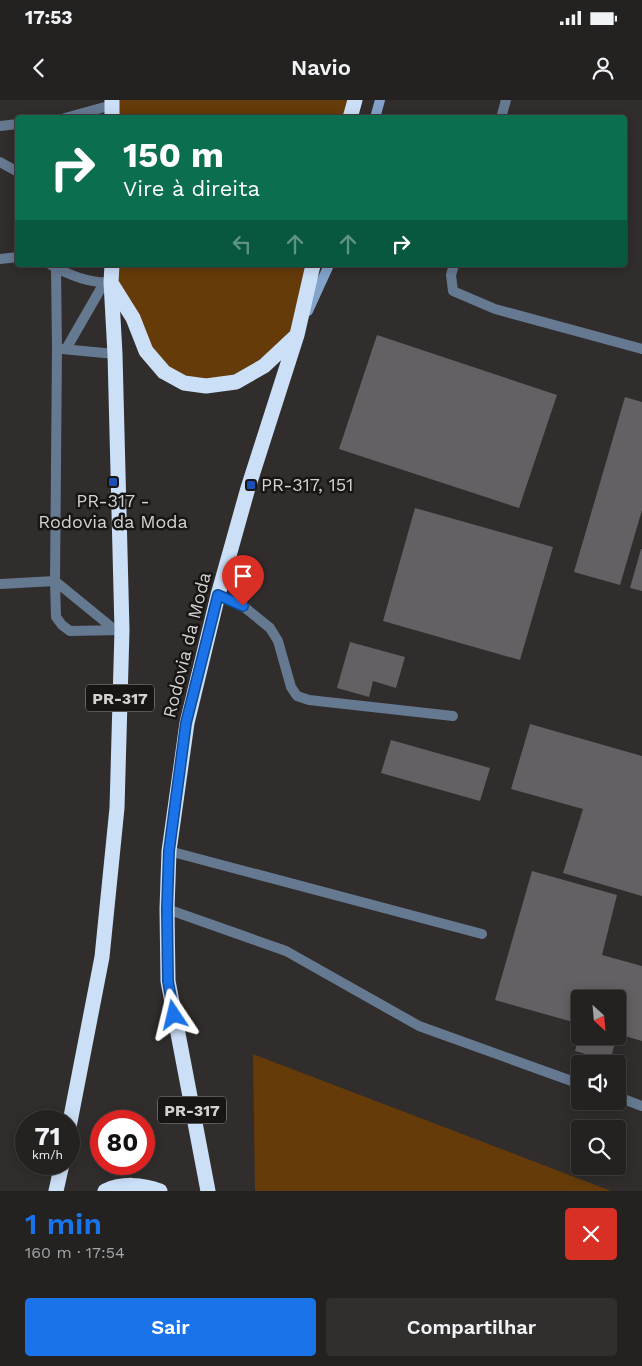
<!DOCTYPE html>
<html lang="pt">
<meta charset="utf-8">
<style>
:root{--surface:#242221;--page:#302f2e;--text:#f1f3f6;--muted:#a3a4a5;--line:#413f3f;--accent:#1a73e8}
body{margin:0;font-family:"Work Sans",sans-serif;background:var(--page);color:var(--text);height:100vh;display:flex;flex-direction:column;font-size:19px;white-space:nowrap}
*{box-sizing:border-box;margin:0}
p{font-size:16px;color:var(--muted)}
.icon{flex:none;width:28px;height:28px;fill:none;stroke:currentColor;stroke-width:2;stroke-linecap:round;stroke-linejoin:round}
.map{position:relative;height:1091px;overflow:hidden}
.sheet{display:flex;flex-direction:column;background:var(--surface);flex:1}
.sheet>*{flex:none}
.banner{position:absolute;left:15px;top:15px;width:612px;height:152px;border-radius:5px;box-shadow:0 2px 12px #0003,0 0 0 1px var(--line);background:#0b6e4f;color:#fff;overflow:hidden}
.needle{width:32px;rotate:154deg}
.fabs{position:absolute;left:571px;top:890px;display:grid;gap:10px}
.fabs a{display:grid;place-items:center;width:55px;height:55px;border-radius:5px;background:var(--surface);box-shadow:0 2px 12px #0003,0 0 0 1px var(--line);font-size:25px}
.speed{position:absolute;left:15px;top:1010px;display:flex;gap:10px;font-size:25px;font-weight:700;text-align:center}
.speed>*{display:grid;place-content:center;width:65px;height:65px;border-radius:50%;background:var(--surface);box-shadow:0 2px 12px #0003,0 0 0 1px var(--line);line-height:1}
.speed small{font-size:12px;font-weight:400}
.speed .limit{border:8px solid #d22;background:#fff;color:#111}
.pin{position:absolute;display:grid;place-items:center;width:42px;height:42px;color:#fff;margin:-51px -21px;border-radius:50% 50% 50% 0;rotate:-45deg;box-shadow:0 0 5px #0007}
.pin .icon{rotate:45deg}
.me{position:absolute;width:55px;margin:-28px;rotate:350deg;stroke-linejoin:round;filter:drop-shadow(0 0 4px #0008)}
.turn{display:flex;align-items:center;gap:18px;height:105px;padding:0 25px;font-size:22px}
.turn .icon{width:65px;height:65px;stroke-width:2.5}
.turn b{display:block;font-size:35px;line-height:42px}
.lanes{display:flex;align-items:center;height:48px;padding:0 25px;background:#0003;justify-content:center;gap:25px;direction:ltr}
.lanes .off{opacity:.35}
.round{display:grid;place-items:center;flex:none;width:52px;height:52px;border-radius:5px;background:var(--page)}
.summary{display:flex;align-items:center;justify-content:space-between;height:85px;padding:0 25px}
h1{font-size:30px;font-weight:600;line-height:38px;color:var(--accent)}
.primary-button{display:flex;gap:10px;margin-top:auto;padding:10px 25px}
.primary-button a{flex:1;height:58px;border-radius:5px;background:var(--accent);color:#fff;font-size:20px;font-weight:600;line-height:58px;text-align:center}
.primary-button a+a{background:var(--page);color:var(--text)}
.status{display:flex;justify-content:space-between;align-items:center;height:35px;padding:0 25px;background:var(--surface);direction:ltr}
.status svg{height:14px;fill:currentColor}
header{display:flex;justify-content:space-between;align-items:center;height:65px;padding:0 25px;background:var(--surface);font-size:22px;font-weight:600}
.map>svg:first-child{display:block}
.green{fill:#653b09}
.building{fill:#636163}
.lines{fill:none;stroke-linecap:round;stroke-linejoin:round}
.lane{stroke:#657991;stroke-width:10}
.street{stroke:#657991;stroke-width:10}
.secondary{stroke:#83a3ca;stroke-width:10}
.highway{stroke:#cbdff7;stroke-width:15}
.route-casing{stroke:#114b97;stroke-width:12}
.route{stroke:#1a73e8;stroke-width:9}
.transit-dot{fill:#1a4fb4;stroke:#171615;stroke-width:2}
.labels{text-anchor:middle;stroke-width:5;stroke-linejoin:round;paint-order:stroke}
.shield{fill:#171615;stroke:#9b9a99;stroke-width:1}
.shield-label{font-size:16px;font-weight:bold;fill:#d3d2d1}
.poi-label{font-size:18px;fill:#d3d2d1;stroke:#171615;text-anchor:start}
.street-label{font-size:18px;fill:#d3d2d1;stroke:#171615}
</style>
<div class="status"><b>17:53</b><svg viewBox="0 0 49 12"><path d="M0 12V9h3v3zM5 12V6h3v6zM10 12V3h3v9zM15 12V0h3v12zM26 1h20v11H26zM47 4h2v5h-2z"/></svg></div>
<header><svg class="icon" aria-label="back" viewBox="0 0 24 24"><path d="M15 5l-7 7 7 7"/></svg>Navio<svg class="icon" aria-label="person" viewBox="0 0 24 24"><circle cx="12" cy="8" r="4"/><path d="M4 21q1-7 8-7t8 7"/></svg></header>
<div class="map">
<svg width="642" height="1091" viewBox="0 0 642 1091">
<rect width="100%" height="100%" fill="#302d2c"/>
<!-- green -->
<g class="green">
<polygon points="112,0 355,0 350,18 112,17"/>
<polygon points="112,165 313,165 297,235 236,282 184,283 146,251"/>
<polygon points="253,954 611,1091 255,1091"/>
</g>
<!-- building -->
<g class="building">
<polygon points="377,235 557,295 519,408 339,349"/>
<polygon points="625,297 642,302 642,410 620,485 574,472"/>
<polygon points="415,408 553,447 520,560 383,521"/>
<polygon points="641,449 642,449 642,491 630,488"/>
<polygon points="350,542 405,557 396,588 373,581 369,597 337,588"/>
<polygon points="530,624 642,656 642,796 563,773 583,709 511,689"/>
<polygon points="391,640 490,668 480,701 381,673"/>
<polygon points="532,771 617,795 602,855 642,866 642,941 618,934 618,899 580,899 580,924 495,900"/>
<polygon points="579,936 591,936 615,943 610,961 575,951"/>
</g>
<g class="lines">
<!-- lane -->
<g class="lane">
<polyline points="65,18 112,5"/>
<polyline points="501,18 506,0"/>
<polyline points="0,26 18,24"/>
<polyline points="0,62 18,72"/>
<polyline points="454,165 451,175 453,191 495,209 642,249"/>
<polyline points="56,168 57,248 55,481 56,517 62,525 70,531 122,530"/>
<polyline points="62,249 115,254"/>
<polyline points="66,249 104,183"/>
<polyline points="0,484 55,481 115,530"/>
<polyline points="218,495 243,506 270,528 278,541 291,587 297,596 309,600 453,616"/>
<polyline points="169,751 482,834"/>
<polyline points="167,809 286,851 419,926 580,984"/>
<polyline points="618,997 642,1006"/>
</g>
<!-- street -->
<g class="street">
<polyline points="0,159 18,157"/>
<path d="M 51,165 C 69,175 91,184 111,182"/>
</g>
<!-- secondary -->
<g class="secondary">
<polyline points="375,18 380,0"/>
<polyline points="308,211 329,165"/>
</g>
<!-- highway -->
<g class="highway">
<polyline points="112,0 112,18"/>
<polyline points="350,18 355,0"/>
<polyline points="113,186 133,218 146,251 164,272 184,283 206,286 236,282 264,266 296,236"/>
<polyline points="69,1027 102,857 117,708 122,530 115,254 111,182 112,165"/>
<polyline points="56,1091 62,1064"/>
<path d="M 105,1091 C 122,1083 142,1084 160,1091"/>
<polyline points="208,1091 168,881 167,809 169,751 187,623 218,495 248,388 297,235 313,165"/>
</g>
</g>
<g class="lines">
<!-- route casing -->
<g class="route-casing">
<polyline id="route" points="174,915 168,881 167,809 169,751 186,623 218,495 243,506"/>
</g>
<!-- route -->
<use href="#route" class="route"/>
</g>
<!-- markers -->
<g class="transit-dot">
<rect x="108" y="377" width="10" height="10" rx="2.5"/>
<rect x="246" y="380" width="10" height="10" rx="2.5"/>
</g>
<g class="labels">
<!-- shield labels -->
<g class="shield">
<rect x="86" y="584.5" width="68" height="27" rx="4"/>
<rect x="158" y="996.5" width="68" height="27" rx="4"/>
</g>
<g class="shield-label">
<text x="120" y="604">PR-317</text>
<text x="192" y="1016">PR-317</text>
</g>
<!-- poi labels -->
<g class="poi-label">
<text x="261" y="391">PR-317, 151</text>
<text x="113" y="407" text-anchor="middle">PR-317 -<tspan x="113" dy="21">Rodovia da Moda</tspan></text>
</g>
<!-- street labels -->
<g class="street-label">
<text transform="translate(187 545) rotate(-76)" y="6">Rodovia da Moda</text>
</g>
</g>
</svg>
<div class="fabs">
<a><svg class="needle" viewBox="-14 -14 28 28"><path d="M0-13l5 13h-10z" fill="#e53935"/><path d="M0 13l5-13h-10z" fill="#a3a4a5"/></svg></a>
<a><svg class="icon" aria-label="sound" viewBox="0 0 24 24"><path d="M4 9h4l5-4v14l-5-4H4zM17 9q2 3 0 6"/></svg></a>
<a><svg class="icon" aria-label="search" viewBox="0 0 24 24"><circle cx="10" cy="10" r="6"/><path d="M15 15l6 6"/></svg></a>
</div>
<div class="speed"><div>71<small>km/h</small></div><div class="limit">80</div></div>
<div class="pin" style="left:243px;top:506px;background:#d93025"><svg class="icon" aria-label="arrive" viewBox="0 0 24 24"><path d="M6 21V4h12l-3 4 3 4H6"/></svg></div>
<svg class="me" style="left:174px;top:915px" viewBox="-20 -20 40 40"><path d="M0-17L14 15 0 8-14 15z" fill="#1a73e8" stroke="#fff" stroke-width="4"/></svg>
<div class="banner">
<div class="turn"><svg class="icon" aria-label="right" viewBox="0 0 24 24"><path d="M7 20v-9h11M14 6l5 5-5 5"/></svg><div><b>150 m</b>Vire à direita</div></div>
<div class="lanes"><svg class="icon off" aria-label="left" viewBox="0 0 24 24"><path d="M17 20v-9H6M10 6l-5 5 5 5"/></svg><svg class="icon off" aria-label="ahead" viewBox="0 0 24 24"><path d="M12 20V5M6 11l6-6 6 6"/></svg><svg class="icon off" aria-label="ahead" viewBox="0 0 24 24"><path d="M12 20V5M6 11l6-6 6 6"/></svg><svg class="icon" aria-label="right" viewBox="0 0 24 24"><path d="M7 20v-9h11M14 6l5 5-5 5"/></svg></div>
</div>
</div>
<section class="sheet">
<div class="summary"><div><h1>1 min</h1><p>160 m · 17:54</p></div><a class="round" style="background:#d93025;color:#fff"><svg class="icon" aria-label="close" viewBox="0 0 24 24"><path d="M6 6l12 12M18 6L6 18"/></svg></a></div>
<div class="primary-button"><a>Sair</a><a>Compartilhar</a></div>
</section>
